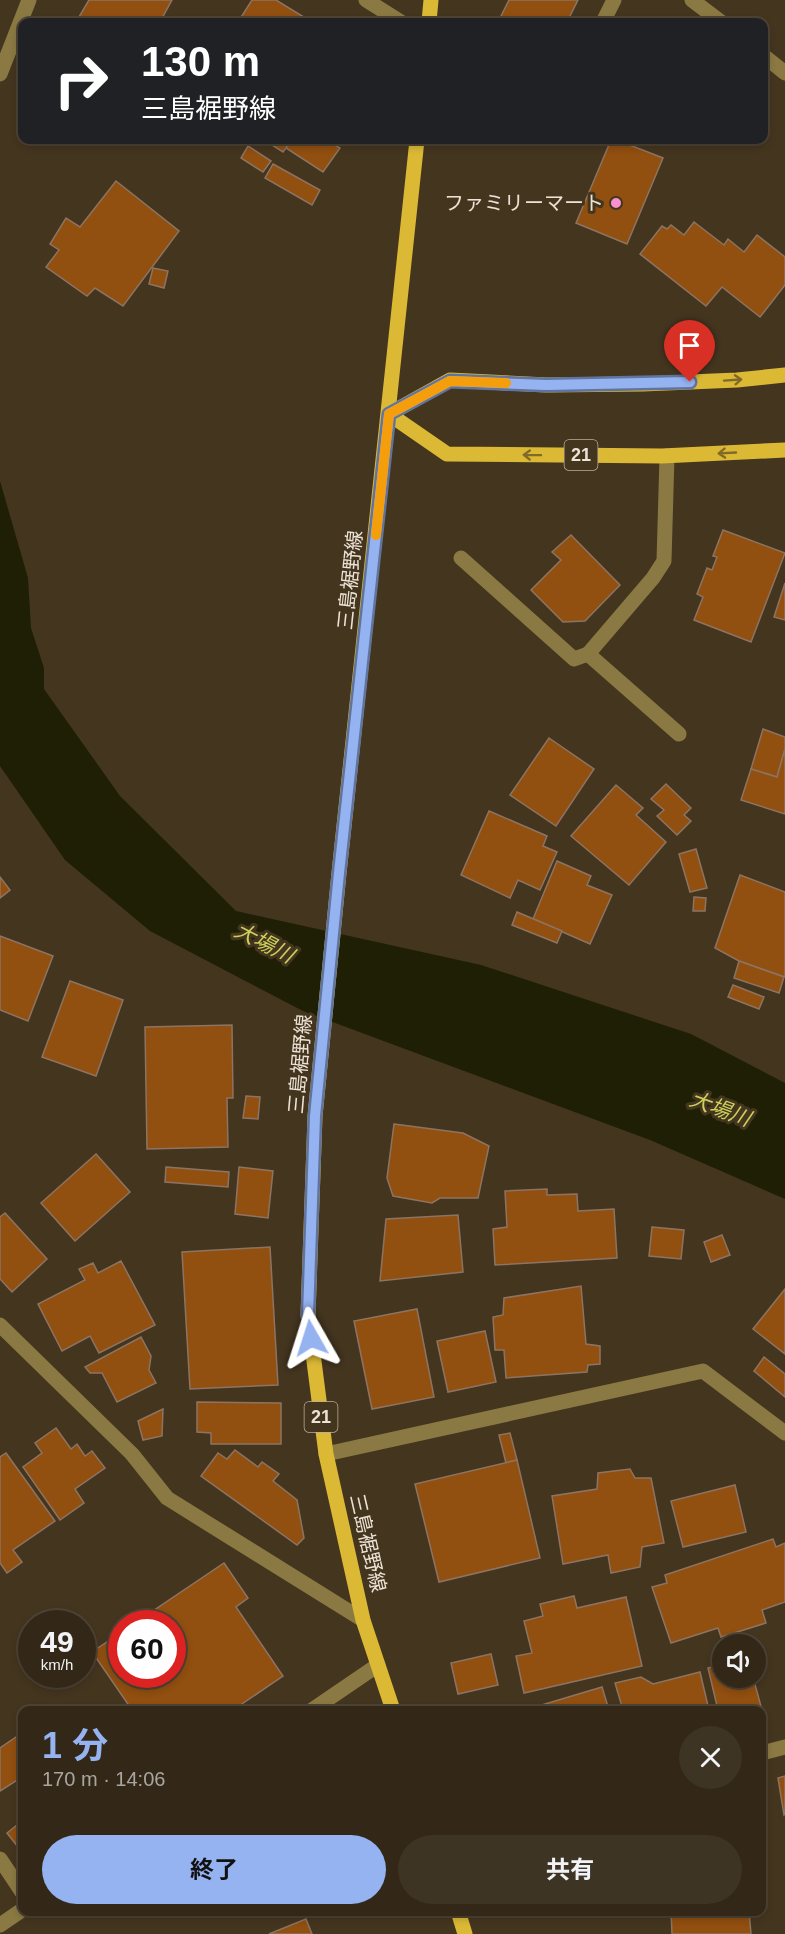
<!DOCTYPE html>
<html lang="ja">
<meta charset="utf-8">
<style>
:root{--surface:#332817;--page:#3e3424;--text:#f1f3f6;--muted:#a9a6a1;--line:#4e4436;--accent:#95b2f1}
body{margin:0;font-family:Helvetica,"Noto Sans JP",sans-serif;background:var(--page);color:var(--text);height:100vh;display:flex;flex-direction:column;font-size:22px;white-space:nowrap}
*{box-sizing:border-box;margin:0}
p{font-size:20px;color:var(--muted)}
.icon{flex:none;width:33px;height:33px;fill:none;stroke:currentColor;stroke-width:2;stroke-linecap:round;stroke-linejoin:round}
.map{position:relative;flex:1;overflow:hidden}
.panel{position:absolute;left:18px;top:1706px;width:748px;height:210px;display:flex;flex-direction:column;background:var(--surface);border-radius:12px;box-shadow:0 3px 9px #0003,0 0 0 2px var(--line)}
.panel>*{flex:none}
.hud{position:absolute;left:18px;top:18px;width:750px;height:126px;border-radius:12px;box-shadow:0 3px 9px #0003,0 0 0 2px var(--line);background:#202124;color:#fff;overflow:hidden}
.buttons{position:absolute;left:712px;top:1634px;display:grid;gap:12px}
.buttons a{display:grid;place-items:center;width:54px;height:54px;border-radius:50%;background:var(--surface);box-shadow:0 3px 9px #0003,0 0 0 2px var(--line);font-size:30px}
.speed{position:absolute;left:18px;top:1610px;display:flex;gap:12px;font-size:30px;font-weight:700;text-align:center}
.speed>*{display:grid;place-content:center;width:78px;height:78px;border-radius:50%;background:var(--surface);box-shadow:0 3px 9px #0003,0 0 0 2px var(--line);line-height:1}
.speed small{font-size:15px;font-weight:400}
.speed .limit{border:9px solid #d22;background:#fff;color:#111}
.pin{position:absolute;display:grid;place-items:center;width:51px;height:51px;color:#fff;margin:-62px -26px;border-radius:50% 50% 50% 0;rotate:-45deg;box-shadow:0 0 6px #0007}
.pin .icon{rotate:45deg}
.me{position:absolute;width:66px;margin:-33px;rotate:354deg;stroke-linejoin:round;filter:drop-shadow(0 0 4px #0008)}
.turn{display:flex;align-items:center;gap:21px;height:126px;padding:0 24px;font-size:27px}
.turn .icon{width:78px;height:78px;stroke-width:2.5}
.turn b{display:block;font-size:42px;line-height:51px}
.round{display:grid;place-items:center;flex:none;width:63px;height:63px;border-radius:32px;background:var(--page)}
.head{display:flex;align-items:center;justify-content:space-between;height:102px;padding:0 24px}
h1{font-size:36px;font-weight:700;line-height:45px;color:var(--accent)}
.action{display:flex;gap:12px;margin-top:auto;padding:12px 24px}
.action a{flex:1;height:69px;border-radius:36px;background:var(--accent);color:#111;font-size:24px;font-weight:700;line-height:69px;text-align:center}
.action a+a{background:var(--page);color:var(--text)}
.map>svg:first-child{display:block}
.water{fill:#1e1f04}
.building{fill:#914f10;stroke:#8d7462;stroke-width:1.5}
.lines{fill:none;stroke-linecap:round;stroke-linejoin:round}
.minor{stroke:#8a7942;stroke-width:15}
.major{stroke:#dcb935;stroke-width:15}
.oneway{stroke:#816a28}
.route-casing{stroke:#61749d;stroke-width:15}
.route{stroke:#95b2f1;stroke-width:10}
.slow{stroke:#f59e0b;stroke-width:10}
.poi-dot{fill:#f890cc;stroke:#44351f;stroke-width:2}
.labels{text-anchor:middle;stroke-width:6;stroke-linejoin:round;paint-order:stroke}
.shield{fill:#44351f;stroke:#baae9e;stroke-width:1.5}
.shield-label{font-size:18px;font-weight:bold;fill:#ece2d5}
.poi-label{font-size:20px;fill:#ece2d5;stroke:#44351f;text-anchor:end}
.street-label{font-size:20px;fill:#ece2d5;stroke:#44351f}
.water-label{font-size:21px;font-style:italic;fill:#ccd15a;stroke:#44351f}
</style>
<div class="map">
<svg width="785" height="1934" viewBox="0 0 785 1934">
<rect width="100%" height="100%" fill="#44351f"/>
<!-- water -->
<polygon class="water" points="0,481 28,578 31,628 44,668 44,689 120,796 236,911 481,965 691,1034 785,1083 785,1199 650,1140 303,1011 150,931 65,860 0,766"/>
<!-- building -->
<g class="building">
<polygon points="89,0 172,0 160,22 76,22"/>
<polygon points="252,0 276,0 312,22 238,22"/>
<polygon points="509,0 578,0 567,22 498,22"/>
<polygon points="264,140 292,140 283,152"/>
<polygon points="292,140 303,141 305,140 326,140 340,148 323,172 286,148"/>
<polygon points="611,140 617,140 663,158 627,244 576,223"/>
<polygon points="248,146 271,161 263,172 241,158"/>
<polygon points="273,164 320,190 312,205 265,178"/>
<polygon points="116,181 179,231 123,306 95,288 87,296 46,267 59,250 50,244 66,218 80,227"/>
<polygon points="694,222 724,245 728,239 744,252 757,235 785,257 785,285 760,317 722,287 706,306 640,254 662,226 667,229 671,225 684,235"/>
<polygon points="153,268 168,271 164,288 149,284"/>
<polygon points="723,530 785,553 751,642 694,620 703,597 697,594 707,568 712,570 717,557 713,556"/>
<polygon points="571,535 620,585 585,621 563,622 531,590 561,560 552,552"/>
<polygon points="785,583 785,620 774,617"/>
<polygon points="763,729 785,737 785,749 777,777 751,769"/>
<polygon points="549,738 594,769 556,826 510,795"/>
<polygon points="785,749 785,814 741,800 751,769 777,777"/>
<polygon points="666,784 691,808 684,815 691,821 677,835 657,816 664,810 651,799"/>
<polygon points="616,785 643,808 636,815 666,842 629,885 571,836"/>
<polygon points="489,811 547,836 543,846 557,852 540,890 518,880 510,898 461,875"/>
<polygon points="696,849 707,888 690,892 679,854"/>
<polygon points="557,861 591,876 587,885 612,895 590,944 533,919"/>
<polygon points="740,875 785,892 785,977 739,961 715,948"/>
<polygon points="0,877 10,890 0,898"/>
<polygon points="694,897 706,898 705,911 693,911"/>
<polygon points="517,912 562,931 557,943 512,925"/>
<polygon points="0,936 53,956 28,1021 0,1010"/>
<polygon points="739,961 784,977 779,993 734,978"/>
<polygon points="70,981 123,1000 96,1076 42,1057"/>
<polygon points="733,985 764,997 759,1009 728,997"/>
<polygon points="232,1025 233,1098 227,1098 228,1147 147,1149 145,1027"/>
<polygon points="246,1096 260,1097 258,1119 243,1118"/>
<polygon points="394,1124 463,1133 489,1146 478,1198 440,1198 432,1203 393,1196 387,1178"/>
<polygon points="96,1154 130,1192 75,1241 41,1203"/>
<polygon points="166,1167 229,1172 228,1187 165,1182"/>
<polygon points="239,1167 273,1171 268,1218 235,1214"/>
<polygon points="547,1189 547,1195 577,1194 578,1211 614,1209 617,1258 495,1265 493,1229 507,1227 505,1191"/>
<polygon points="5,1213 47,1259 12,1292 0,1279 0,1217"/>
<polygon points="458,1215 463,1272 380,1281 386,1219"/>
<polygon points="652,1227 684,1230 681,1259 649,1256"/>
<polygon points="722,1235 730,1255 711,1262 704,1242"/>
<polygon points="270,1247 278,1385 190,1389 182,1252"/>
<polygon points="121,1261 155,1325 99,1353 90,1336 62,1351 38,1304 85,1280 79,1269 93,1263 98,1273"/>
<polygon points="581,1286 586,1344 600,1346 600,1364 588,1365 587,1372 506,1378 504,1350 495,1350 493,1317 503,1315 504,1298"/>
<polygon points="785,1289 785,1354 753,1329"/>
<polygon points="417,1309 434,1397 372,1409 354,1321"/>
<polygon points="485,1331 496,1382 448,1392 437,1341"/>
<polygon points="141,1337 151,1356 149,1370 156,1383 117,1402 102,1373 90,1373 85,1367"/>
<polygon points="764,1357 785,1374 785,1397 754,1371"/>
<polygon points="197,1402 281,1403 281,1444 211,1444 211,1433 197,1432"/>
<polygon points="163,1409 162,1436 143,1440 138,1421"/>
<polygon points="56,1428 71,1449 77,1444 85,1456 92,1451 105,1468 75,1489 84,1503 60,1520 23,1467 42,1453 35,1443"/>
<polygon points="510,1433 517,1460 506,1463 499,1435"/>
<polygon points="235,1450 258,1467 262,1462 279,1474 273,1481 297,1500 304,1538 297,1545 201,1476 218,1453 227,1459"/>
<polygon points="6,1453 55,1521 13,1550 22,1562 7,1573 0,1563 0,1457"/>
<polygon points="517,1460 540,1558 439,1582 415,1484"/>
<polygon points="630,1469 635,1478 651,1478 664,1543 642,1547 640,1567 611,1573 608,1555 563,1564 552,1496 597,1489 598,1473"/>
<polygon points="735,1485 746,1532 683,1547 671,1501"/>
<polygon points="773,1539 776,1547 785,1543 785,1602 762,1610 766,1623 721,1637 718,1628 671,1643 652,1587 667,1583 665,1575"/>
<polygon points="224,1563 248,1598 236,1607 283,1676 233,1710 132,1710 92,1652 122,1632 122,1674 172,1674 172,1623 135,1623"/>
<polygon points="574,1596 577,1608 626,1597 642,1666 524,1693 516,1656 532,1653 524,1621 543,1616 540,1604"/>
<polygon points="491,1654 498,1685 458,1694 451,1663"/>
<polygon points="723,1664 723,1677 753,1677 762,1710 718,1710 708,1668"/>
<polygon points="700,1672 709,1710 623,1710 615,1683 641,1677 653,1684"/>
<polygon points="602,1687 609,1710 525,1710"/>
<polygon points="19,1735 22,1740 22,1777 0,1791 0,1748"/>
<polygon points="785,1776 785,1814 784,1815 778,1778"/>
<polygon points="22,1821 22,1852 7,1833"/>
<polygon points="671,1911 749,1911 751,1934 672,1934"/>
<polygon points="306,1919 312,1934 269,1934"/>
</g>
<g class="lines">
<!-- minor -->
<g class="minor">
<polyline points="366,0 401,22"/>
<polyline points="692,0 721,22"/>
<polyline points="603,22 614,0"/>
<polyline points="764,56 785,73"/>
<polyline points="0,74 29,0"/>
<polyline points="461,558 574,659 588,654 679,734"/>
<polyline points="588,654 653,578 664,561 667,456"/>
<polyline points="0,1325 132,1454 167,1498 363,1620"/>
<polyline points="326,1454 703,1371 785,1433"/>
<polyline points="312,1710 378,1665"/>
<polyline points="762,1753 785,1747"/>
<polyline points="0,1859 22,1892"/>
<polyline points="0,1925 22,1910"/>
</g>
<!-- major -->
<g class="major">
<polyline points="429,22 431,0"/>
<polyline points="785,375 737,380 643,384 546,385 450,380 389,414 447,454 662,456 785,450"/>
<polyline points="393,1710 363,1620 326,1454 308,1315 315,1116 339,873 417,140"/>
<polyline points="458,1911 465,1934"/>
</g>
</g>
<!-- one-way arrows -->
<defs><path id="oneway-shaft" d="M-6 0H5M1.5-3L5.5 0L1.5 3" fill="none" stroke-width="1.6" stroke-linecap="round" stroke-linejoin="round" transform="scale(1.5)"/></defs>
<g class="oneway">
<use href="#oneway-shaft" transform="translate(733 380) rotate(-4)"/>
<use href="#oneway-shaft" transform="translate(727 453) rotate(177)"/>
<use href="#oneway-shaft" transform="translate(532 455) rotate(-179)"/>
</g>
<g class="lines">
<!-- route casing -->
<g class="route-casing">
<polyline id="route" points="311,1338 308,1315 315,1116 339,873 389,414 450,381 546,385 690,382"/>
</g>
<!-- route -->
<use href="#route" class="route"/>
<!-- slow -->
<polyline class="slow" points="376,535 389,414 450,381 506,383"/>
</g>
<!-- markers -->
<circle class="poi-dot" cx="616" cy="203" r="6"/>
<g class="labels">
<!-- shield labels -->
<g class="shield">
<rect x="564.5" y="440" width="33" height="30" rx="4.5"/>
<rect x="304.5" y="1402" width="33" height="30" rx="4.5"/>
</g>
<g class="shield-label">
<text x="581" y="461">21</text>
<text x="321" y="1423">21</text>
</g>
<!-- poi labels -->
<g class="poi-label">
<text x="604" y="210">ファミリーマート</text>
</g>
<!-- street labels -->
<g class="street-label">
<text transform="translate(350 580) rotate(-84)" y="7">三島裾野線</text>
<text transform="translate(300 1064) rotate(-85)" y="7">三島裾野線</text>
<text transform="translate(368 1543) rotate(77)" y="7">三島裾野線</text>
</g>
<!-- water labels -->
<g class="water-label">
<text transform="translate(264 943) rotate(27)" y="7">大場川</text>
<text transform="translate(720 1109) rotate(20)" y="7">大場川</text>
</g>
</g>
</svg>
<div class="buttons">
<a><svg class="icon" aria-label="sound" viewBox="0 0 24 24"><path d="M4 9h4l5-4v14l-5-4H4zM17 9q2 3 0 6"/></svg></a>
</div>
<div class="speed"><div>49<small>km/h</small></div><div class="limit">60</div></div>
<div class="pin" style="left:690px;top:382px;background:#d93025"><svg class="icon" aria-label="arrive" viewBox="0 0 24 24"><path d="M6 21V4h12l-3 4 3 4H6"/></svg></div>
<svg class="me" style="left:311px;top:1338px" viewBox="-20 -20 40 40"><path d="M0-17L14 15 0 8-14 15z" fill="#95b2f1" stroke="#fff" stroke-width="4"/></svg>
<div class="hud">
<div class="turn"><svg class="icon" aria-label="right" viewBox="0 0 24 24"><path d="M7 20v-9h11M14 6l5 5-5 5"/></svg><div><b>130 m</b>三島裾野線</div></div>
</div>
<section class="panel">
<div class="head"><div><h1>1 分</h1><p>170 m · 14:06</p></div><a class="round"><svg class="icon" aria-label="close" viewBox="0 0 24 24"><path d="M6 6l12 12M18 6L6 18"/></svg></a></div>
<div class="action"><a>終了</a><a>共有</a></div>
</section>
</div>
